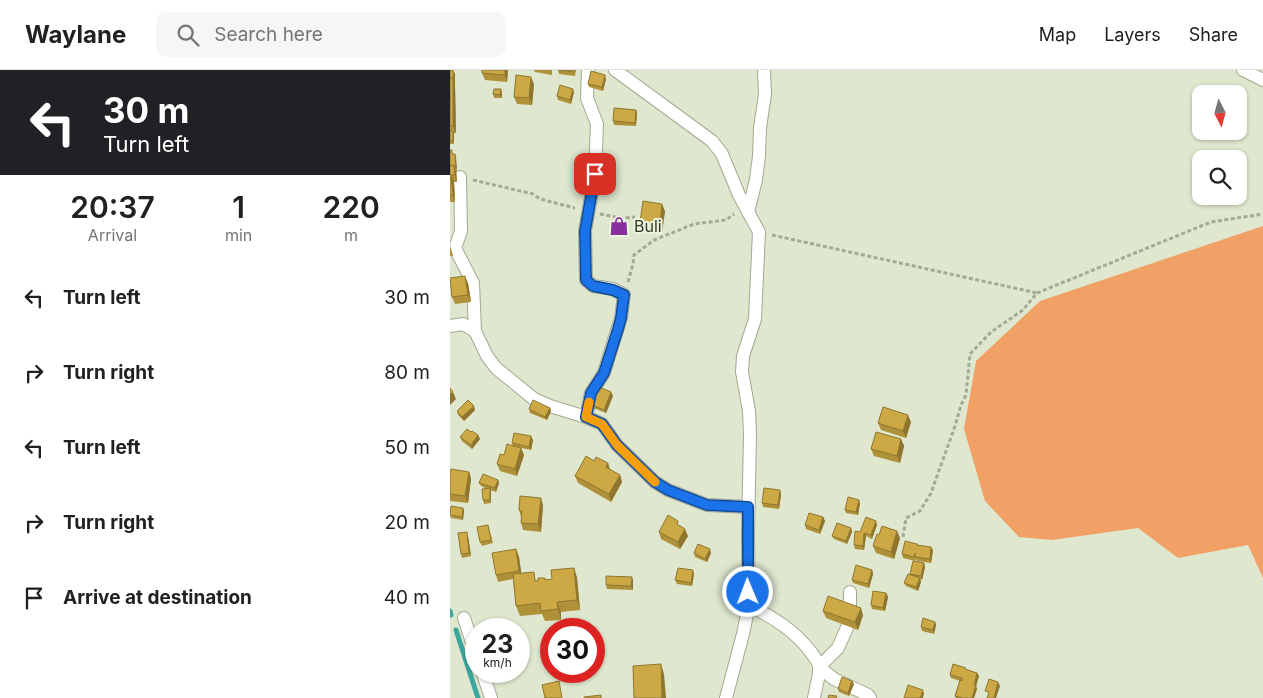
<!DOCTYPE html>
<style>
:root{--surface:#fff;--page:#f6f6f6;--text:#202124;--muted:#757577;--line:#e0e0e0}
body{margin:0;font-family:Inter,sans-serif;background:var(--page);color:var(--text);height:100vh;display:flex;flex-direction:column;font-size:19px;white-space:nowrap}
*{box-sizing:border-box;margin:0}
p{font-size:16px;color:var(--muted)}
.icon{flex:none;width:28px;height:28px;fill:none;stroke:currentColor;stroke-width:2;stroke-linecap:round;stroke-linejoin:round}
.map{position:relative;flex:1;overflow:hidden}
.details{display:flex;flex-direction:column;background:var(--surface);width:450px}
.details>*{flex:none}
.hud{background:#202124;color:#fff;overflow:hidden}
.needle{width:32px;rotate:174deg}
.tools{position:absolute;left:742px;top:15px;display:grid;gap:10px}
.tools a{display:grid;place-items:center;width:55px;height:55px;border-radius:10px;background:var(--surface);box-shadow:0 1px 4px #0004;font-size:25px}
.speed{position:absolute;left:15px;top:548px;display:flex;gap:10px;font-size:25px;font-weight:700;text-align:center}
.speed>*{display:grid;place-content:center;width:65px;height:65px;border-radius:50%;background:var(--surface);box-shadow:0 1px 4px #0004;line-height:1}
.speed small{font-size:12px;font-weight:400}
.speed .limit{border:8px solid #d22;background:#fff;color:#111}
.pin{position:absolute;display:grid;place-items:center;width:42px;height:42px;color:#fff;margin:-21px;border-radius:10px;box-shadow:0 2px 8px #0006}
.me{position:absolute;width:55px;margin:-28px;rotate:359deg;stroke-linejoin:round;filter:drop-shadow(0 0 4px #0008)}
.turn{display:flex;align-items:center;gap:18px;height:105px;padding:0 20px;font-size:22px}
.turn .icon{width:65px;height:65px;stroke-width:2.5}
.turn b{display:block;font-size:35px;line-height:42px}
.eta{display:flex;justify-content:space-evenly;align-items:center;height:85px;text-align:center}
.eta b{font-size:30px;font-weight:600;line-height:35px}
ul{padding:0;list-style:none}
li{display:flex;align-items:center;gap:15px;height:75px;padding:0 20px}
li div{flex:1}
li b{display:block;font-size:19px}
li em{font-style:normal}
header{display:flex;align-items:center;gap:30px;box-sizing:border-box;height:70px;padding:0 25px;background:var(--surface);border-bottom:1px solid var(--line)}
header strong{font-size:24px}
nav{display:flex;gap:28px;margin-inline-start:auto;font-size:18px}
.search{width:350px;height:45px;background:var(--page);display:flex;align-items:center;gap:12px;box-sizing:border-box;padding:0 18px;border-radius:10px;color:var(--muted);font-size:19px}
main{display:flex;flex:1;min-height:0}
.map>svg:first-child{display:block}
.green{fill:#f1a165}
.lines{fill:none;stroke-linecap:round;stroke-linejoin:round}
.stream{stroke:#3ca79c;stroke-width:5}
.minor-casing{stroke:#a2a992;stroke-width:14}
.path{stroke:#a3aa96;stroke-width:3;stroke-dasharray:4 2.5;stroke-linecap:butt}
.minor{stroke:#fff;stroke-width:12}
.wall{fill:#af913a}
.shaded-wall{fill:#8f7630}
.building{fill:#cca944;stroke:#8f7630}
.route-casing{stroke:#114b97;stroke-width:12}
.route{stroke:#1a73e8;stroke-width:9}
.slow{stroke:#f59e0b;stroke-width:9}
.labels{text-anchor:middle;stroke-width:4;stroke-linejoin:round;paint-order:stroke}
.poi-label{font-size:16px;fill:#32352b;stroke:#ecf4db;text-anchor:start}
</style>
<header>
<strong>Waylane</strong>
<div class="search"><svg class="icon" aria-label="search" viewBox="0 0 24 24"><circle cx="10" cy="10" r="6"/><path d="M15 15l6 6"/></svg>Search here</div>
<nav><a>Map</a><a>Layers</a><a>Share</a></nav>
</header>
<main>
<section class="details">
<div class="hud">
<div class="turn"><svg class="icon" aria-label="left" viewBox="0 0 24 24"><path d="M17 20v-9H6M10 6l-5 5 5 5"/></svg><div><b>30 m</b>Turn left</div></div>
</div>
<div class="eta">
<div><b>20:37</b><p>Arrival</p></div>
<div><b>1</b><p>min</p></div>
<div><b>220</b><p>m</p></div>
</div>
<ul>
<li><svg class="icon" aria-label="left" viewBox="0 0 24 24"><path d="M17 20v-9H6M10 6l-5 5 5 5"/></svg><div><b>Turn left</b></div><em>30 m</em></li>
<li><svg class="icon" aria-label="right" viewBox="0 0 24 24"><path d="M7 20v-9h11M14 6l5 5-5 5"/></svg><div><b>Turn right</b></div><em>80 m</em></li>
<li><svg class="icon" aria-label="left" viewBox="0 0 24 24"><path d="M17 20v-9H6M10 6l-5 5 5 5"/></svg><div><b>Turn left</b></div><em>50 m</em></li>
<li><svg class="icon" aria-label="right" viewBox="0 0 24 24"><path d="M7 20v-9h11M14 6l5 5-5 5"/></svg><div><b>Turn right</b></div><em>20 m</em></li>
<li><svg class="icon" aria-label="arrive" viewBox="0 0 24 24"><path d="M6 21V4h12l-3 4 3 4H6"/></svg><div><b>Arrive at destination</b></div><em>40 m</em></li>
</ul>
</section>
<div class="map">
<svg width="813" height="628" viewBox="0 0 813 628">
<rect width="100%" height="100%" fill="#dfe7ce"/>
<!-- green -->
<polygon class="green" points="813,156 813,508 798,475 728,488 688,458 602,470 569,467 535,431 514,359 526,291 590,231"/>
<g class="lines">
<!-- stream -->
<g class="stream">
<polyline points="0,541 1,545"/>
<polyline points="6,560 28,628"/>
</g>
<!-- minor casing -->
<g class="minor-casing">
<g id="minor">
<polyline points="165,0 262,71 272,84 289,125 309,162 305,249 293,286 292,302 299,341 300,365 298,464 299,535 293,564 276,628"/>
<polyline points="793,0 813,10"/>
<polyline points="10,107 11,161 5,178 23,213 25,261 37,286 46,298 84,329 100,336 136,347 152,354 167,375 205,412 218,420 257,435 298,437"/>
<polyline points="298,142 306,110 309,86 310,58 315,24 314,0"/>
<polyline points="0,256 13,254 25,261"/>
<polyline points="136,347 141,323 154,303 164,270 171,248 174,225 163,219 143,216 136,210 135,161 145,104 147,54 137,28 138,0"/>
<polyline points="400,522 400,551 388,578 369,597 384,609 418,625 420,628"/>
<path d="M 299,535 C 322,547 344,560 360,581 C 363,585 369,592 369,597 C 370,605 365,620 364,628"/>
<polyline points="14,548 26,584"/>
<polyline points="32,601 41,628"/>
</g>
</g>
<!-- path -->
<g class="path">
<polyline points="23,110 83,124 90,129 125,138"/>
<polyline points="150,144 171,148 185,147"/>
<polyline points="322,165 587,223"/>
<polyline points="178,212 183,194 184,185 204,170 244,154 276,150 284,144"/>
<polyline points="453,467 456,448 470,441 481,423 505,356 511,335 516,325 520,284 541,262 573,240 587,223 761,152 813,144"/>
</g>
<!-- minor -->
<use href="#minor" class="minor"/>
</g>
<!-- wall -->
<g class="wall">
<polygon points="0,0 5,4 5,15 6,63 4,63 4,74 0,74"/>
<polygon points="58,0 57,12 35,10 32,3"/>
<polygon points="84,0 102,0 102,5 85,2"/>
<polygon points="108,0 126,0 125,6 109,4"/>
<polygon points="156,9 153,21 139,17 138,14"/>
<polygon points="84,14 82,35 67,34 64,27"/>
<polygon points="51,19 52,23 52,28 44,28 43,24"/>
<polygon points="124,22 121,34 108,30 107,26"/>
<polygon points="186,40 187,43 186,56 164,55 163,51"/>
<polygon points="0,80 6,87 7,112 4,112 5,132 0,132"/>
<polygon points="215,141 212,162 193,159 190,152"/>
<polygon points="0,175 3,186 0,186"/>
<polygon points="18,213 21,232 5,234 2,227"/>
<polygon points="161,322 163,326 156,343 141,337 140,334"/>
<polygon points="100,338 101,341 97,350 80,343 79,339"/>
<polygon points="25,340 14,351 8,345 7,341"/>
<polygon points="461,352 456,368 431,360 428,353"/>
<polygon points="21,362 28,365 30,369 22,379 12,371 10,367"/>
<polygon points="451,369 454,376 450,393 424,386 421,379"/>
<polygon points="83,370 81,380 71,378 74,385 67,406 50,401 47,394 63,376 62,373"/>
<polygon points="144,391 158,393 160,400 170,405 172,412 161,432 128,413 125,406"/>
<polygon points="19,402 21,409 18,433 0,431 0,404"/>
<polygon points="48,410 49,413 46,422 40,420 41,433 34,434 33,430 37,419 31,416 29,413"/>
<polygon points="331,424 329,439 313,437 312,433"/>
<polygon points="410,433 408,445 396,443 395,440"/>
<polygon points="93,435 91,462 73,460 71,453 71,447 69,440"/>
<polygon points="13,438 14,441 13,450 1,448 0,444"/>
<polygon points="373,447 375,451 370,464 356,459 355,455"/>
<polygon points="427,455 422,469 416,466 414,480 405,479 404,475 410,462"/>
<polygon points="230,456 238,466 230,479 211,469 209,462"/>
<polygon points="39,458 43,473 32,476 30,472"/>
<polygon points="401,458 402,462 397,474 384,469 382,466"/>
<polygon points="17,462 18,466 21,486 12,488 11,484"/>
<polygon points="429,465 450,468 444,489 426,483 423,476"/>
<polygon points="467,474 468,475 483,480 481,493 467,491 466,489 465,491 453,488 452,484"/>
<polygon points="66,479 69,487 71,503 88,511 102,509 124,498 127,508 130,540 111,542 111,550 95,551 92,544 70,546 66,536 63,509 48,512 46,505"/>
<polygon points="244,483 261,483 257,492 245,487"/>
<polygon points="474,493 475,497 472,510 470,509 471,512 468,521 456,516 454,513 460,505 460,504"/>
<polygon points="422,500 423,504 419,518 403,513 402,510"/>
<polygon points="244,504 242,516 227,514 225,510"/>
<polygon points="183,510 183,520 157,519 156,515"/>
<polygon points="436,523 438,527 435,541 422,539 421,535"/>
<polygon points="373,541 413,545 408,560 376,548"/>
<polygon points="485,552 486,555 484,564 472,561 471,557"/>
<polygon points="516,600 527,603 529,606 526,616 527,619 524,628 506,628 505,626 510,611 501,608 500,605"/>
<polygon points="402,611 404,614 399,626 389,622 388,619"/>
</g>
<!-- shaded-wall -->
<g class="shaded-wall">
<polygon points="3,0 5,4 5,14 4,11"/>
<polygon points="55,0 58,0 57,12 55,5"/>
<polygon points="155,5 156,9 153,21 152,17"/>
<polygon points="81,7 84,14 82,35 79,28"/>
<polygon points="3,8 5,15 6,63 3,56"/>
<polygon points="51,19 52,23 52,28 50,25"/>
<polygon points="123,19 124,22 121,34 120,30"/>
<polygon points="186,40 187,43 186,56 185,53"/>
<polygon points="3,61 4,64 4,74 3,71"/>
<polygon points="5,84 6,87 7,102 6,98"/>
<polygon points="4,95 6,102 7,112 5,105"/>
<polygon points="1,105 4,112 5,132 3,125"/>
<polygon points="212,134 215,141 212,162 210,155"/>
<polygon points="15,206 18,213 21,232 18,225"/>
<polygon points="3,322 6,329 0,335 0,325"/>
<polygon points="161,322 163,326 156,343 154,340"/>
<polygon points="24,336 25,340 14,351 12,347"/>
<polygon points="100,338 101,341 97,350 95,347"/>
<polygon points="458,345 461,352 456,368 453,361"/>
<polygon points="28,365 30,369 22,379 21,375"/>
<polygon points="81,366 83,370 81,380 79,377"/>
<polygon points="451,369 454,376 450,393 447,386"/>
<polygon points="71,378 74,385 67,406 65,399"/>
<polygon points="158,393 160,400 156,397"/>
<polygon points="19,402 21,409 18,433 15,426"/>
<polygon points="170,405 172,412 161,432 159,424"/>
<polygon points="48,410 49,413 46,422 45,418"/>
<polygon points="40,418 41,422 41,433 40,430"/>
<polygon points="330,420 331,424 329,439 328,435"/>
<polygon points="91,428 93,435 91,462 88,454"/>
<polygon points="409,430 410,433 408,445 406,442"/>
<polygon points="13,438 14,441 13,450 12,447"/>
<polygon points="373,447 375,451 370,464 369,460"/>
<polygon points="426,451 427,455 422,469 421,465"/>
<polygon points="401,458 402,462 397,474 396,471"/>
<polygon points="235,459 238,466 230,479 228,472"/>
<polygon points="447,461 450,468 444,489 441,482"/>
<polygon points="17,462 18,466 21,486 19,483"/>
<polygon points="414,463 416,466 414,480 413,476"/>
<polygon points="481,477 483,480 481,493 480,489"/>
<polygon points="66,479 69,487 72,508 69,501"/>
<polygon points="260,479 261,483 257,492 255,489"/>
<polygon points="474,493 475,497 472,510 471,506"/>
<polygon points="124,498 127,508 130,540 127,530"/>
<polygon points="243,500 244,504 242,516 241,513"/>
<polygon points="422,500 423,504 419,518 418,514"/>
<polygon points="182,507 183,510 183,520 181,516"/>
<polygon points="470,508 471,512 468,521 466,517"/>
<polygon points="436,523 438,527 435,541 433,538"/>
<polygon points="107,532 111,542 111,550 108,539"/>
<polygon points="411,538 413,545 408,560 405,552"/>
<polygon points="485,552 486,555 484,564 483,560"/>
<polygon points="211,594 214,604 216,628 212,628"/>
<polygon points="527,603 529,606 526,616 527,619 524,628 522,628"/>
<polygon points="402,611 404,614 399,626 398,623"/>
<polygon points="548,612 550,616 546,628 544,628"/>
<polygon points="473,620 474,624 473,628 470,628"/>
</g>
<!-- building -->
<g class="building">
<polygon points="0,0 3,0 4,11 3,8 0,8"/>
<polygon points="32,0 55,0 55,5 32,3"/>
<polygon points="108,0 124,0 124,2"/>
<polygon points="141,1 155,5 152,17 138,14"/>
<polygon points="66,5 81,7 79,28 64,27"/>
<rect x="0" y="8" width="3" height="48"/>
<polygon points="110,15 123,19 120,30 107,26"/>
<polygon points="44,19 51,19 50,25 43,24"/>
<polygon points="164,38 186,40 185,53 163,51"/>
<polygon points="0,61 3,61 3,71 0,70"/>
<polygon points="0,80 2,80 2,84 5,84 6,98 5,98 4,95 0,96"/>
<polygon points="4,95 5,105 1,105 3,125 0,125 0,96"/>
<polygon points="193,131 212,134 210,155 190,152"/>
<polygon points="15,206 18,225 2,227 0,208"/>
<polygon points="147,316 161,322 154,340 140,334"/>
<polygon points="0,318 3,322 0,325"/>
<polygon points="18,330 24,336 12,347 7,341"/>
<polygon points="83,330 100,338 95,347 79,339"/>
<polygon points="433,337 458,345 453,361 428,353"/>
<polygon points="17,359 21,362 22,361 28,365 21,375 10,367"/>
<polygon points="426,362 451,369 447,386 421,379"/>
<polygon points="64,363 81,366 79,377 62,373"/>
<polygon points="57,374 71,378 65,399 47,394 50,384 54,385"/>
<polygon points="136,386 144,391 146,387 158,393 156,397 170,405 159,424 125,406"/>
<polygon points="1,399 19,402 15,426 0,424 0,404"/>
<polygon points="33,404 48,410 45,418 29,413"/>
<polygon points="40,418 40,430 33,430 32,419"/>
<polygon points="314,418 330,420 328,435 312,433"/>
<polygon points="70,426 91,428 88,454 71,453 72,441 69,440"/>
<polygon points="398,427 409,430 406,442 395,440"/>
<polygon points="1,436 13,438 12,447 0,445"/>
<polygon points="359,443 373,447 369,460 355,455"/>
<polygon points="218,445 228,451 227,454 235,459 228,472 209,462"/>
<polygon points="416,447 426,451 421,465 414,463 413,476 404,475 405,461 410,462"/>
<polygon points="387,453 401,458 396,471 382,466"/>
<polygon points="38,455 41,470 30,472 27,457"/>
<polygon points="432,456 447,461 441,482 423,476 427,464 429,465"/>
<polygon points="17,462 19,483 11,484 8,463"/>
<polygon points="455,471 467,474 467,475 481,477 480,489 465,487 465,483 464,487 452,484"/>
<polygon points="248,474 260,479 255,489 244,483"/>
<polygon points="66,479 69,501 46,505 42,483"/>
<polygon points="463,491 474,493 471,506 460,504"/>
<polygon points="406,495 422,500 418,514 402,510"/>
<polygon points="124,498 127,530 107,532 108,539 91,541 90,533 66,536 63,504 84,502 85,511 88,511 88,508 95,508 95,510 102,509 101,500"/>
<polygon points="228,498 243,500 241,513 225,510"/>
<polygon points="458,504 470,508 466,517 454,513"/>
<polygon points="156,506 182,507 181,516 156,515"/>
<polygon points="423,521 436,523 433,538 421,535"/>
<polygon points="378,526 411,538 405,552 373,541"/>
<polygon points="473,548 485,552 483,560 471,557"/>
<polygon points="211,594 212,628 184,628 183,596"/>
<polygon points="503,594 516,598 515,599 527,603 524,615 526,615 522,628 512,628 505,626 510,610 512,611 512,608 500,605"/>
<polygon points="392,607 402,611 398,623 388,619"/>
<polygon points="539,609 548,612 544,628 537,628 539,622 535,621"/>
<polygon points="109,611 112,628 95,628 92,615"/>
<polygon points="458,615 473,620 470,628 454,628"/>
<polygon points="151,625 151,628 134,628 134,627"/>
<polygon points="379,625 387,626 386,628 378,628"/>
</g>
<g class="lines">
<!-- route casing -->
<g class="route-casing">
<polyline id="route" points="145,104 135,161 136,210 143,216 163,220 174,225 171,248 168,259 154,303 141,323 136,347 152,354 167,375 205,412 218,420 257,435 298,437 298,522"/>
</g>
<!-- route -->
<use href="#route" class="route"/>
<!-- slow -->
<polyline class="slow" points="139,332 136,347 152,354 167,375 205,412"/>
</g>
<!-- icons -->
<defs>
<g id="shop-bare" transform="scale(1.5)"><path d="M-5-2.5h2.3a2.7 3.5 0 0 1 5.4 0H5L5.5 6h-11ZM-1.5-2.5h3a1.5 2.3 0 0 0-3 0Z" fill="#85309e" stroke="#ecf4db" stroke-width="2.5" paint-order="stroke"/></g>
</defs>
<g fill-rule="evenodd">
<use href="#shop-bare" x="169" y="156"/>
</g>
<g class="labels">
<!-- poi labels -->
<g class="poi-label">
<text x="184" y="162">Buli</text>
</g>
</g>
</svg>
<div class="tools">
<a><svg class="needle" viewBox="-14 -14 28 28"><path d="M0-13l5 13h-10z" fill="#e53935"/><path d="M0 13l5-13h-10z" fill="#757577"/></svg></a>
<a><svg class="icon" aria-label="search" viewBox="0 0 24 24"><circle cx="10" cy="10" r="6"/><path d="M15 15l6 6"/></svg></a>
</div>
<div class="speed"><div>23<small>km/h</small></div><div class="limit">30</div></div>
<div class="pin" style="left:145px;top:104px;background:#d93025"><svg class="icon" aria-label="arrive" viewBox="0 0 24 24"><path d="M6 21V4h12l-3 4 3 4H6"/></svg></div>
<svg class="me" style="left:298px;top:522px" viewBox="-20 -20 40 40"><circle r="17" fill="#1a73e8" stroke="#fff" stroke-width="3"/><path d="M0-11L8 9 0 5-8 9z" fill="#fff"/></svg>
</div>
</main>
